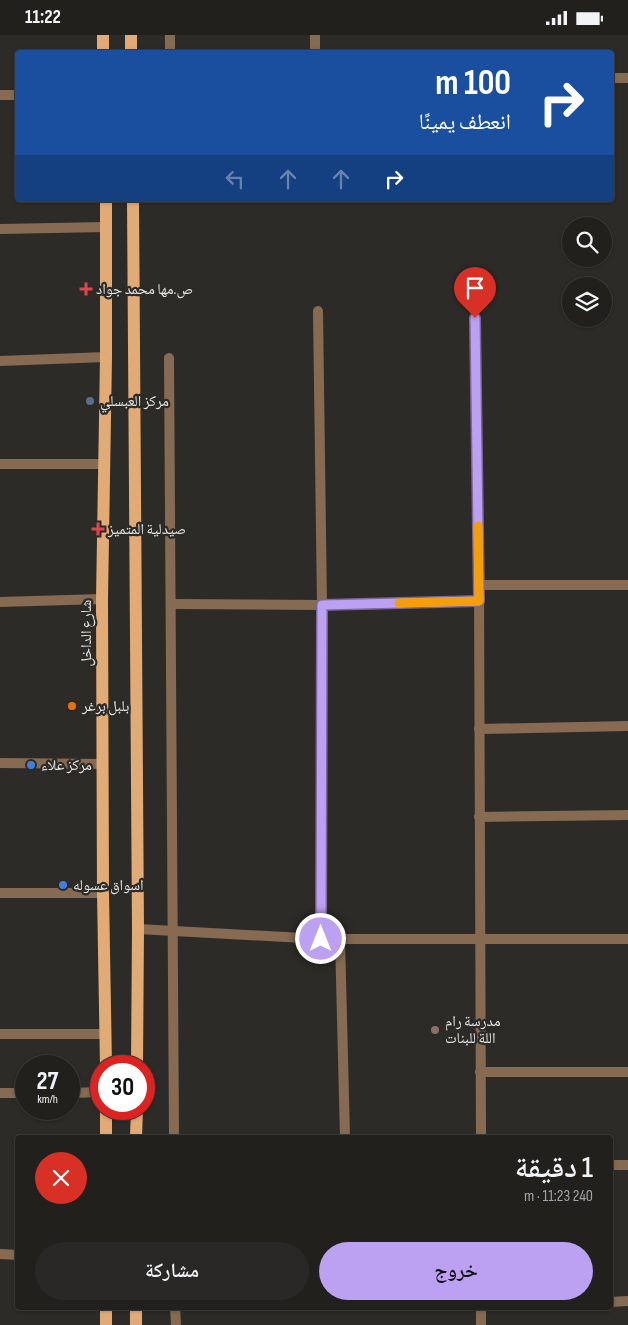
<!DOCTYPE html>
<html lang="ar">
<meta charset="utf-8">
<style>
:root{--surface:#21201d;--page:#292826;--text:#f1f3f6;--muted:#a2a3a4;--line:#3e3e3b;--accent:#bca0f2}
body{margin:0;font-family:"Sofia Sans Condensed","Noto Naskh Arabic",sans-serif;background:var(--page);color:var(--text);direction:rtl;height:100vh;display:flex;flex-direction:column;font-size:19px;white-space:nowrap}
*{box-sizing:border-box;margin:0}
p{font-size:16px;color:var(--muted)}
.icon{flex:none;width:28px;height:28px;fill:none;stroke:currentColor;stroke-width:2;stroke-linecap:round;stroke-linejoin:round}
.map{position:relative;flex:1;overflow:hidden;direction:ltr}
.panel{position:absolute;left:15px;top:1100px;width:598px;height:175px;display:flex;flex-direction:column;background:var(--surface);border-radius:5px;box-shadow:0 1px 4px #0004,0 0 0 1px var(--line);direction:rtl}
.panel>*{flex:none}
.banner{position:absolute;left:15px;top:15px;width:599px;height:152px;border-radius:5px;box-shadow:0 1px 4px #0004,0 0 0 1px var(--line);direction:rtl;background:#1a4fa0;color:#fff;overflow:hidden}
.fabs{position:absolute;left:562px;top:182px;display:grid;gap:10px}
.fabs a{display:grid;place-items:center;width:50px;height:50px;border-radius:50%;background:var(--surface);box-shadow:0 1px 4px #0004,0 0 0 1px var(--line);font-size:25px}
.speed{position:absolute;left:15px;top:1020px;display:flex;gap:10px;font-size:25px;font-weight:700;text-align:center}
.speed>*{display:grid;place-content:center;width:65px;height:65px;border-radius:50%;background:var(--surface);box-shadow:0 1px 4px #0004,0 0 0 1px var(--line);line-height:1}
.speed small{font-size:12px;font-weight:400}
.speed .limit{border:8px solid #d22;background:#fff;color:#111}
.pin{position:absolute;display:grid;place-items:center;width:42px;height:42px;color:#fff;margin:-51px -21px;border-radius:50% 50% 50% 0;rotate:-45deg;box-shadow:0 0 5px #0007}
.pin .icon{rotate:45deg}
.me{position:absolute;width:55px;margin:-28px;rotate:0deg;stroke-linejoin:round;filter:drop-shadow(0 0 4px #0008)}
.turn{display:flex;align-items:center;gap:18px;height:105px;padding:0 20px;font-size:22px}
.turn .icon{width:65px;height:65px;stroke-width:2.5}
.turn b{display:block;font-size:35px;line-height:42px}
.lanes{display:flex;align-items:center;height:48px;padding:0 20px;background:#0003;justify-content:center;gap:25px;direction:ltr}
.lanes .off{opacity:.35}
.round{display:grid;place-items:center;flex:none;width:52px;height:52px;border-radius:26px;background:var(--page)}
.summary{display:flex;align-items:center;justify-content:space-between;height:85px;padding:0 20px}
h1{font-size:30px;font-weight:600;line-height:38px}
.button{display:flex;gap:10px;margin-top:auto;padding:10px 20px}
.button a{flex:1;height:58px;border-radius:30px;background:var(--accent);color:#111;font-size:20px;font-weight:600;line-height:58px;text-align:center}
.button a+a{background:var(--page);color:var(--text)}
.status{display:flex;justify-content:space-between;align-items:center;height:35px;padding:0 25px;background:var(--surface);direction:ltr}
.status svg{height:14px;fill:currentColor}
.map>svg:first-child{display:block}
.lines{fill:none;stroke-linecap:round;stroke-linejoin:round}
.minor{stroke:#866b52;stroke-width:10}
.tertiary{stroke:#866b52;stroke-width:10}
.primary{stroke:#e2ab76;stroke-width:12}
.route-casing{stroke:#7a689d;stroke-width:12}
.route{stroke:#bca0f2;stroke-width:9}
.slow{stroke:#f59e0b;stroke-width:9}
.health-dot{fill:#e0444e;stroke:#2c2b27;stroke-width:2}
.service-dot{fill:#5c6f8a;stroke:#2c2b27;stroke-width:2}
.food-dot{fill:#e8710a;stroke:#2c2b27;stroke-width:2}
.shop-dot{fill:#3f7fe0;stroke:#2c2b27;stroke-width:2}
.education-dot{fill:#8d6e63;stroke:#2c2b27;stroke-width:2}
.labels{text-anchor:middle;stroke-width:4.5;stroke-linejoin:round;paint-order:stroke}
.poi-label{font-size:15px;fill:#e6e5e2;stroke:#2c2b27;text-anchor:start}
.street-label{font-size:15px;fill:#e6e5e2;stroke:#2c2b27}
</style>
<div class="status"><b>11:22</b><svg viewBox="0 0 49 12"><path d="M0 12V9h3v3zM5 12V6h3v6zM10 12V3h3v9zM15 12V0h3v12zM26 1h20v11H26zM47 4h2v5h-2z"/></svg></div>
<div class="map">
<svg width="628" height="1290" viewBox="0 0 628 1290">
<rect width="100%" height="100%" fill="#2c2b27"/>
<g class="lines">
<!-- minor -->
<g class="minor">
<polyline points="170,0 170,18"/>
<polyline points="315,0 315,18"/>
<polyline points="611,43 628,43"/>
<polyline points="0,60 18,60"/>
<polyline points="0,194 106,192"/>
<polyline points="318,276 322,570 321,904"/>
<polyline points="475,283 479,550 481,1102"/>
<polyline points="169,323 174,1102"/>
<polyline points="0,326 106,322"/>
<polyline points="0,429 104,429"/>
<polyline points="479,550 628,550"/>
<polyline points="0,567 102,564"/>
<polyline points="171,569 322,570 479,566"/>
<polyline points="479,694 628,691"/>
<polyline points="0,728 102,729"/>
<polyline points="479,782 628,780"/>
<polyline points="0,858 103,858"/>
<polyline points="138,894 321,904 628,904"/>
<polyline points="340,904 345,1102"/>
<polyline points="480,1037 628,1037"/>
<polyline points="610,1130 628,1130"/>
<polyline points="0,1219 18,1220"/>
<polyline points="610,1267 628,1266"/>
<polyline points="175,1272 176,1290"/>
<polyline points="481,1272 481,1290"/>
</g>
<!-- tertiary -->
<g class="tertiary">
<polyline points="0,999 106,999"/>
<polyline points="0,1058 26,1058"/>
<polyline points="69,1058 101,1057"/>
</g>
<!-- primary -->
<g class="primary">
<polyline points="103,0 103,18"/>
<polyline points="131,0 131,18"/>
<polyline points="106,165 106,322 102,564 103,858 106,1031"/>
<polyline points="133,165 138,894 137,1031"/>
<polyline points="106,1074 106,1102"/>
<polyline points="136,1102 137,1074"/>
<polyline points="106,1290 106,1272"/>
<polyline points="136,1290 136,1272"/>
</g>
</g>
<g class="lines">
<!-- route casing -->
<g class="route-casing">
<polyline id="route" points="321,904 322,570 479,566 475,283"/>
</g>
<!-- route -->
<use href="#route" class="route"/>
<!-- slow -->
<polyline class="slow" points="399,568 479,566 478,491"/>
</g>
<!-- markers -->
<g class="health-dot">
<path d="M83.5 246.5h5v5h5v5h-5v5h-5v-5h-5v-5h5z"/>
<path d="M95.5 486.5h5v5h5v5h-5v5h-5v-5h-5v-5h5z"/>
</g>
<circle class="service-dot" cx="90" cy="366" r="5"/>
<circle class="food-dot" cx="72" cy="671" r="5"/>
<g class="shop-dot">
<circle cx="31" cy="730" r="5"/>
<circle cx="63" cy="850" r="5"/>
</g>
<circle class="education-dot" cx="435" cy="995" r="5"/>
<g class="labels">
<!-- poi labels -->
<g class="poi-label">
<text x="96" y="259">ص.مها محمد جواد</text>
<text x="100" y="371">مركز العبسلي</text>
<text x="108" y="499">صيدلية المتميز</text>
<text x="82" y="676">بلبل برغر</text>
<text x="41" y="735">مركز علاء</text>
<text x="73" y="855">اسواق عسوله</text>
<text x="445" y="991">مدرسة رام<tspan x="445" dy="17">اللة للبنات</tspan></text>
</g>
<!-- street labels -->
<g class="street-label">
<text transform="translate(86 598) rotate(-90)" y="5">شارع الداخل</text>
</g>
</g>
</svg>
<div class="fabs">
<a><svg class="icon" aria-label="search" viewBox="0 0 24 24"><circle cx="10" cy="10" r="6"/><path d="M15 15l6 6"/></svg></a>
<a><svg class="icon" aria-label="layers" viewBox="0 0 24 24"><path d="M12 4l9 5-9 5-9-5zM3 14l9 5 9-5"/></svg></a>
</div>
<div class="speed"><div>27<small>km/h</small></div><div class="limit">30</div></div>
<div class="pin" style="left:475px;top:283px;background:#d93025"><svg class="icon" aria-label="arrive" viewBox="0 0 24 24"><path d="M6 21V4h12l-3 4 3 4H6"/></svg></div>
<svg class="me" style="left:321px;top:904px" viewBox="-20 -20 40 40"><circle r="17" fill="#bca0f2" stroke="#fff" stroke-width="3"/><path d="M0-11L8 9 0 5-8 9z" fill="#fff"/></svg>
<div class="banner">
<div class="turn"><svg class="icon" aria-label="right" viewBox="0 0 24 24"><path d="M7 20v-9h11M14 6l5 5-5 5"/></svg><div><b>100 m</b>انعطف يمينًا</div></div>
<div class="lanes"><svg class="icon off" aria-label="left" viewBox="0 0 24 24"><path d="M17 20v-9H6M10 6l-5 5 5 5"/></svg><svg class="icon off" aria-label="ahead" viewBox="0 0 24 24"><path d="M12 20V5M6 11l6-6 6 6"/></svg><svg class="icon off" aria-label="ahead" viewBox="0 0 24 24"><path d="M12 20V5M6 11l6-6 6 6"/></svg><svg class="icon" aria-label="right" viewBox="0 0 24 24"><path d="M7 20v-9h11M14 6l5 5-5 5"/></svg></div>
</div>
<section class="panel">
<div class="summary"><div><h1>1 دقيقة</h1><p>240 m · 11:23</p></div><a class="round" style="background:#d93025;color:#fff"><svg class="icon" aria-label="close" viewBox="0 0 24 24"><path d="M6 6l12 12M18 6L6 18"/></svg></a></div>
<div class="button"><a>خروج</a><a>مشاركة</a></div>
</section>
</div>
